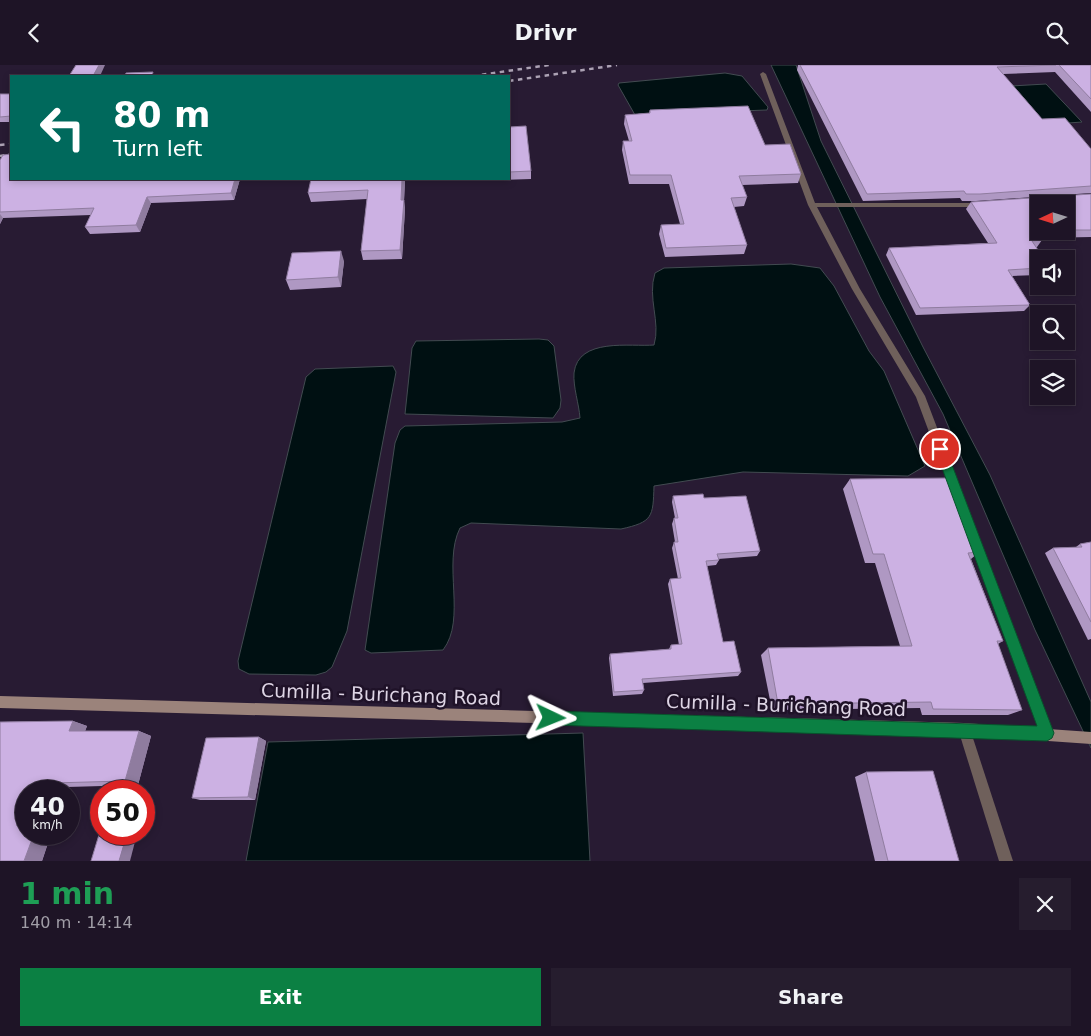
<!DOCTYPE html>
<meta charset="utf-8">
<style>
:root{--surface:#1e1426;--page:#261d2e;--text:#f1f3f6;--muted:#a19ea7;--line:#3c3343;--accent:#0b8043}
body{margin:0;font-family:"DejaVu Sans",sans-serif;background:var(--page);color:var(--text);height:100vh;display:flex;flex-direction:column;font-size:19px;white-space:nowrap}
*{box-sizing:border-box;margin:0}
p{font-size:16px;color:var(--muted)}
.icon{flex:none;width:28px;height:28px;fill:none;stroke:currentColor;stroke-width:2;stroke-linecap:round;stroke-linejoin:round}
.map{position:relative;height:796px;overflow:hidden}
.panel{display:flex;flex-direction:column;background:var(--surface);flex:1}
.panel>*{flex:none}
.banner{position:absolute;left:10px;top:10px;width:500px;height:105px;border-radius:0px;box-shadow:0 2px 8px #0003,0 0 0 1px var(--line);background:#00695c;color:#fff;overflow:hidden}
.needle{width:32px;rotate:266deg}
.buttons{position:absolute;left:1030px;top:130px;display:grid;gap:10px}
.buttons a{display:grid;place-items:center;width:45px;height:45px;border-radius:0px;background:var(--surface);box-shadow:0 2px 8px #0003,0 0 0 1px var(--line);font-size:25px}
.speed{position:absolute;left:15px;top:715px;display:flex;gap:10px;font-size:25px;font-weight:700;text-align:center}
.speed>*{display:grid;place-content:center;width:65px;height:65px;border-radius:50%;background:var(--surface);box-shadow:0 2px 8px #0003,0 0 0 1px var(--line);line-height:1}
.speed small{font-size:12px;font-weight:400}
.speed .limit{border:8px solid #d22;background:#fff;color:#111}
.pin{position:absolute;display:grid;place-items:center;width:42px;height:42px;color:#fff;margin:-21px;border:2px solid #fff;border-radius:50%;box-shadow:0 1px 5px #0007}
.me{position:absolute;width:55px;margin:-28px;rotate:92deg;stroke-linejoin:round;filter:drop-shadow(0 0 4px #0008)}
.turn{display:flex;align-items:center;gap:18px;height:105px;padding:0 20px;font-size:22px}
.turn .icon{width:65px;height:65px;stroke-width:2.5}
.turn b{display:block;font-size:35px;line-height:42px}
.round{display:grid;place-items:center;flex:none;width:52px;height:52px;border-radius:0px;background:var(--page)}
.headline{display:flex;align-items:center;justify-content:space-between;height:85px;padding:0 20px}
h1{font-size:30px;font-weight:700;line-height:38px;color:#1e9e55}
.button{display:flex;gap:10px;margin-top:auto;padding:10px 20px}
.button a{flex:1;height:58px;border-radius:0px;background:var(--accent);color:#fff;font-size:20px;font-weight:700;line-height:58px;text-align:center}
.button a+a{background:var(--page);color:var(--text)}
header{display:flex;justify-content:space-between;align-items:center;height:65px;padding:0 20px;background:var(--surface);font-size:22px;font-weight:700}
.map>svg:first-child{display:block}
.water{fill:#001012;stroke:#424b51}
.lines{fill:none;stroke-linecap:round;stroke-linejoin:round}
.street{fill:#6f605b;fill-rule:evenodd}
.secondary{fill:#9b837b;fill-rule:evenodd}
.rail{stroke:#aca2b4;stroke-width:2.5;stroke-dasharray:4.5 4.5;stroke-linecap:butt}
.wall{fill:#af98c3;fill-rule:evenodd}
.shaded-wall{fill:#8f7c9f}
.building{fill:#ccb1e3;stroke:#8f7c9f}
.route{fill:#0b8043;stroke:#07532c}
.labels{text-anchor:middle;stroke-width:5;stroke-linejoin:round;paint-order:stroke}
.near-street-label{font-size:19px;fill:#ddd4e4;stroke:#1f1228}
</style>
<header><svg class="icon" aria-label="back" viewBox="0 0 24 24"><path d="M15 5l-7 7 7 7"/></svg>Drivr<svg class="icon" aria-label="search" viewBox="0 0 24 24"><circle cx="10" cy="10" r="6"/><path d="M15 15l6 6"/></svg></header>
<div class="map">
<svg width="1091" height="796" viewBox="0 0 1091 796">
<rect width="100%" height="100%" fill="#281b33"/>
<!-- water -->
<g class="water">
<polygon points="771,0 796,0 821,76 923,282 990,410 1091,637 1091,683 1035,565 943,349 880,232"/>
<polygon points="725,8 742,11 768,42 767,45 635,50 618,20 619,18"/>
<polygon points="1046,19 1082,57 1041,60 1011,21"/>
<path d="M 791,199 L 820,203 L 834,221 L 869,286 L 884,306 L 925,401 L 908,411 L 743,407 L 654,421 C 653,452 653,457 621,464 L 471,458 L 460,463 C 442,499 467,554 443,585 L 371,588 L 365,585 L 395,378 L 400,365 L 405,361 L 562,357 L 580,353 C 579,339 573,322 574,308 C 578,272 631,282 654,280 C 661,257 647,233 655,208 L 664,203 Z"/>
<polygon points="539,274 548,275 554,281 561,335 560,343 553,353 405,349 412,283 416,276"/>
<polygon points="393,301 396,307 347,566 332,602 326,607 316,610 249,609 239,604 238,596 306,312 315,304"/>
<polygon points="583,668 590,796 246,796 268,677"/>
</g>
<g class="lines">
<!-- street -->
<g class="street">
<polygon points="763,7 766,9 815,138 980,138 984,140 980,142 817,142 860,224 925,331 1053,668 1051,672 1047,674 1043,672 1041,668 916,332 852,224 808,140 760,9"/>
<polygon points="964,658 968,660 970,664 1013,796 999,796 958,664 960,660"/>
</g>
<!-- secondary -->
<polygon class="secondary" points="0,631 964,658 1091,667 1091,679 964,670 0,643"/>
<!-- rail -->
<g class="rail">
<polyline points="473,11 549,0"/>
<polyline points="509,16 617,0"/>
<polyline points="0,80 11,79"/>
<polyline points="0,91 11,89"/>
</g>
</g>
<!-- wall -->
<g class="wall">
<polygon points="798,0 1091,0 1091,47 1055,7 1003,9 1042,54 1091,84 1091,128 976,136 962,136 960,133 863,136 797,5"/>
<rect x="0" y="29" width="11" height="28"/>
<polygon points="650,45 765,80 801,109 798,118 742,120 747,132 744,141 734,142 747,180 744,189 665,192 659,169 661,160 680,159 669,119 629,119 622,85 623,76 629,76 624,59 625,50 649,48"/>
<polygon points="509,62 531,106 531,114 500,115 500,114 509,114"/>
<polygon points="0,95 11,114 240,114 234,135 151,138 140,167 90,169 85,162 91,150 3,153 0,159"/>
<polygon points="405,114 404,136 405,144 402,194 363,195 361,186 367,134 311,137 308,128"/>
<path d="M 1091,129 L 1091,172 L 1041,173 L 1042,175 L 1037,182 L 1036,182 L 1039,194 L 1039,210 L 1012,211 L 1030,240 L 1024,246 L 916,250 L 886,190 L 889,183 L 988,178 L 966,144 L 971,137 ZM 1066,139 L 1066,166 L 1039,166 Z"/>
<polygon points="344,196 341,222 290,225 286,215"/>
<polygon points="850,414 979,487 971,494 1003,576 998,579 1022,645 1008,650 922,650 920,643 772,645 761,590 768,583 900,581 875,498 865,498 843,424"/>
<polygon points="673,431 704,433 760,486 757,491 718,494 719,495 716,500 707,501 723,577 741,607 738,611 643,618 644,625 642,629 613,631 609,593 610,589 669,584 671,580 679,580 668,519 670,514 678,514 672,483 674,477 675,477 672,459 674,453 675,453 672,437"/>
<polygon points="1091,477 1091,574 1088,575 1045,488 1053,483 1076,482 1080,479"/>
<polygon points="73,656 87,661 85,666 139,666 151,671 138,720 67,722 65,726 26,726 26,769 51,769 42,796 0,796 0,657"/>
<polygon points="259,672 266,676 255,735 200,735 192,733"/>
<polygon points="866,707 959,796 875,796 855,712"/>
</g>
<!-- shaded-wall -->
<g class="shaded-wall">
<polygon points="99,0 105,0 100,11 93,11"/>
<polygon points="235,114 240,114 234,135 231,128"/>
<polygon points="402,114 405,114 404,136 405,144 402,194 400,185"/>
<polygon points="147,132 151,138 140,167 136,160"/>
<polygon points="0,149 3,153 0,159"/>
<polygon points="341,186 344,196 341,222 338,212"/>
<polygon points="73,656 87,661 83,672 69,666"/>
<polygon points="139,666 151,671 138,720 125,716"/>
<polygon points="259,672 266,676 255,735 248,732"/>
<polygon points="51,718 67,722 65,726 48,726"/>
<polygon points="144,737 146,738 144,746"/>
<polygon points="34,769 51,769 42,796 24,796"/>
<polygon points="127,769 137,769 130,796 119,796"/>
</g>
<!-- building -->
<g class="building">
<polygon points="76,0 99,0 93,11 69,11"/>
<polygon points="800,0 1056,0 997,2 1042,54 1065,53 1091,84 1091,121 980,129 966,129 964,126 867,129"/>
<polygon points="1059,0 1091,0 1091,34"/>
<polygon points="153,7 152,11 125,11 126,8"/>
<polygon points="0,29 11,29 11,51 0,52"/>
<polygon points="748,41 765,80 790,79 801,109 739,111 747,132 731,133 747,180 666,183 661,160 684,159 671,110 630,110 623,76 632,76 625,50 650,48 650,45"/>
<polygon points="526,61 531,106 509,107 509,62"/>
<polygon points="11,89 11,114 235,114 231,128 147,132 136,160 85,162 94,143 0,147 0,95 3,90"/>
<polygon points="311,114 402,114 401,135 404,135 400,185 361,186 368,125 308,128"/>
<polygon points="1091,129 1091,165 1066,165 1066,139 1039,139 1039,166 1042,166 1036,166 1042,175 1032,176 1044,194 1039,194 1039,203 1008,205 1030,240 920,243 889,183 997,178 971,137"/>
<polygon points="341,186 338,212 286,215 292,188"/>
<polygon points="949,413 979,487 968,488 1003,576 997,576 1022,645 933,644 931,637 778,639 768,583 912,581 884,489 873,489 850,414"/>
<polygon points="703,429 704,433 746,431 760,486 717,489 719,495 706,496 723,577 734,576 741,607 642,614 644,625 614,627 610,589 671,584 671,580 682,579 670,514 681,513 674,477 678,477 674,453 678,453 673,431"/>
<polygon points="1091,477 1091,557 1053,483 1082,482 1080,479"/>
<polygon points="73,656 69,666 139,666 125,716 51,718 48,726 26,726 26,769 34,769 24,796 0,796 0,657"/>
<polygon points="259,672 248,732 192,733 206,673"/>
<polygon points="933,706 959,796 888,796 866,707"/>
<polygon points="101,763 101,769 127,769 119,796 91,796"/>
</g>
<!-- route -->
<polygon class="route" points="940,379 946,384 1054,668 1052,673 1047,676 551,660 546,658 544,653 546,648 551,646 1037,661 935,384"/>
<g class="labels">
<!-- near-street labels -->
<g class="near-street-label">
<text transform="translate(381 629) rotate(2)" y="7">Cumilla - Burichang Road</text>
<text transform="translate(786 640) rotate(2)" y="7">Cumilla - Burichang Road</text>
</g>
</g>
</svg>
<div class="buttons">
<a><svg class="needle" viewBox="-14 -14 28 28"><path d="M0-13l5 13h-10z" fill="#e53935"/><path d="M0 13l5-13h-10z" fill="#a19ea7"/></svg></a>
<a><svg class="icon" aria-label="sound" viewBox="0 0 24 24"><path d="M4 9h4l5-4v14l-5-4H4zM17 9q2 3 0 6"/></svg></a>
<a><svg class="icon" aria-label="search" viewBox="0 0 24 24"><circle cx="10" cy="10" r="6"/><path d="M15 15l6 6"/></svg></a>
<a><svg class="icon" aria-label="layers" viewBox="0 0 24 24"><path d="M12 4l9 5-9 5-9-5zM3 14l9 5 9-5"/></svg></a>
</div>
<div class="speed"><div>40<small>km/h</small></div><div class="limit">50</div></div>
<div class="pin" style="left:940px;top:384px;background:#d93025"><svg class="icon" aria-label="arrive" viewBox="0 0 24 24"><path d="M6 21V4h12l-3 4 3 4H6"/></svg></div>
<svg class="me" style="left:551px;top:653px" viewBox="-20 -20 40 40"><path d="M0-17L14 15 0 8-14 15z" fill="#0b8043" stroke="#fff" stroke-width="4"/></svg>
<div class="banner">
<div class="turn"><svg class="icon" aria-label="left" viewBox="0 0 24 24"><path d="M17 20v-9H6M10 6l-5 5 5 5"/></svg><div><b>80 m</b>Turn left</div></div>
</div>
</div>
<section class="panel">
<div class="headline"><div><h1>1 min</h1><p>140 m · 14:14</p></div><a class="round"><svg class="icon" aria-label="close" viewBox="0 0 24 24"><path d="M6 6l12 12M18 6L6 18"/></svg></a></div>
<div class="button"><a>Exit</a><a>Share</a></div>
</section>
